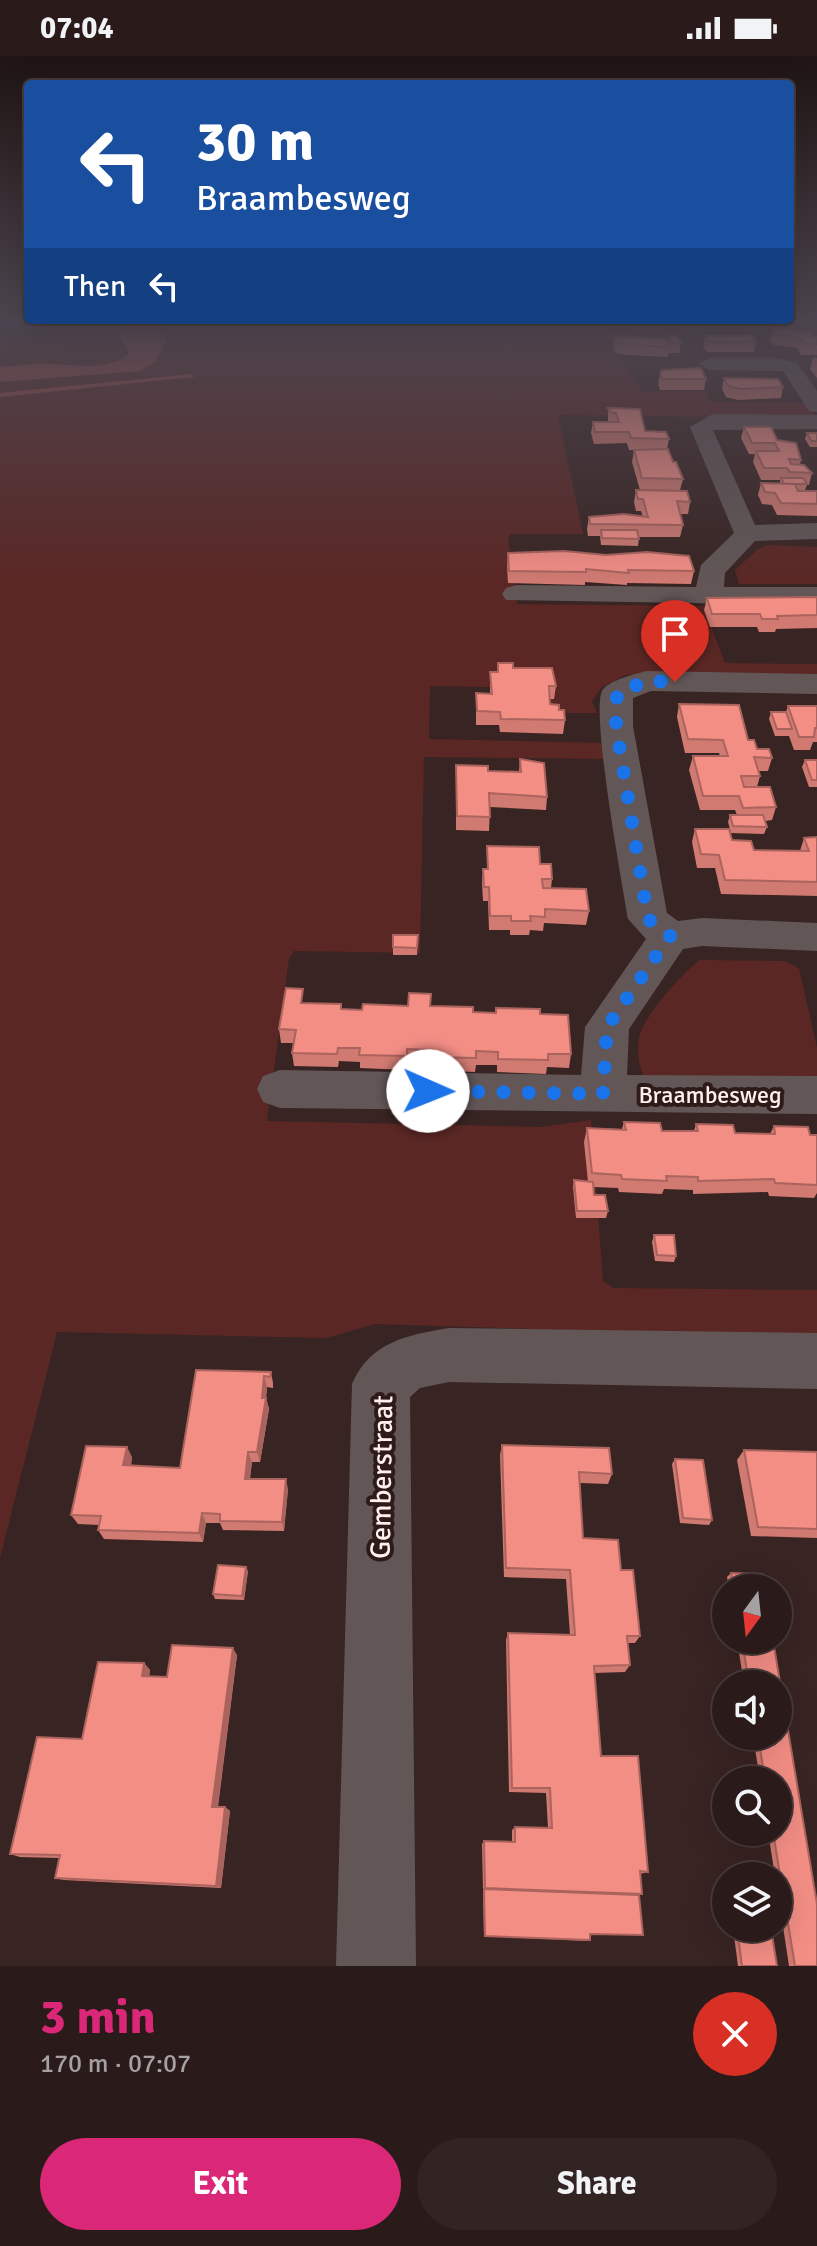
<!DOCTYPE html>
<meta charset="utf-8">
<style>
:root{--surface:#2a1b1a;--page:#322423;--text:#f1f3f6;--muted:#a5a1a2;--line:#463939;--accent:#db2777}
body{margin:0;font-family:Signika,sans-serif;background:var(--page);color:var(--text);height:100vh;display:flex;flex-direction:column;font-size:30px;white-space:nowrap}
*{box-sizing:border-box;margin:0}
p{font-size:26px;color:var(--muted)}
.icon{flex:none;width:44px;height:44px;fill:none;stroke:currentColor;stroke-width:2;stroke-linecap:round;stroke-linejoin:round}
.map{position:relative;height:1910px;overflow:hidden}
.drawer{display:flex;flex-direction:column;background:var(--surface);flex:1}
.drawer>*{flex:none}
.guide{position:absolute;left:24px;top:24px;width:770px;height:244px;border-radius:8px;box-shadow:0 8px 32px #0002,0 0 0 2px var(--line);background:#1a4fa0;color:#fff;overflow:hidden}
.needle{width:52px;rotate:195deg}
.buttons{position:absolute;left:712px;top:1518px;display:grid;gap:16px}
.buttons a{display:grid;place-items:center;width:80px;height:80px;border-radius:50%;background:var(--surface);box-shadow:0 8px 32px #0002,0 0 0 2px var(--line);font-size:40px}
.pin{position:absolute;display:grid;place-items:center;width:68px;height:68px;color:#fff;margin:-82px -34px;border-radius:50% 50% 50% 0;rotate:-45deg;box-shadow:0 0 8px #0007}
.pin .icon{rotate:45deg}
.me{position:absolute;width:88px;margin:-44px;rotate:91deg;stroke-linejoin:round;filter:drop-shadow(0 0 6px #0008)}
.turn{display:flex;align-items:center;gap:28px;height:168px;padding:0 40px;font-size:36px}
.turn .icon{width:104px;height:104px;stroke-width:2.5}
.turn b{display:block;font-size:56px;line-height:68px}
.then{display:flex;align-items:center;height:76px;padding:0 40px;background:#0003;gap:16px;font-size:30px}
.round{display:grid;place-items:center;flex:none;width:84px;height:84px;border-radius:42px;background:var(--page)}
.head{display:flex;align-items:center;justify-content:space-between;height:136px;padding:0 40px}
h1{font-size:48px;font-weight:800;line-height:60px;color:var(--accent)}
.primary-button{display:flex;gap:16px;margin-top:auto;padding:16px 40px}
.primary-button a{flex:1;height:92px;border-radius:48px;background:var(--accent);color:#fff;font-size:32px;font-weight:800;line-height:92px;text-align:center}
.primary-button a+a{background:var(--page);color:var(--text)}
.status{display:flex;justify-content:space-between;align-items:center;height:56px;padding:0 40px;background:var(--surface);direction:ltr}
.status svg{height:22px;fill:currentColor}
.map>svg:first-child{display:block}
.green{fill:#5a2724}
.water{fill:#a84b46}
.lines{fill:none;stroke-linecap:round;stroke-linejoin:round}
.stream{fill:#a84b46;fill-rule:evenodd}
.street{fill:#625756;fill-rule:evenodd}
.wall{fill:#d17a72}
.shaded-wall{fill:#aa635d}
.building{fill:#f38e85;stroke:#aa635d;stroke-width:2}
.route{stroke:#1a73e8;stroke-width:14;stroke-dasharray:0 25.2}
.labels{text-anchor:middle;stroke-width:8;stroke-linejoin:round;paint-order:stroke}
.street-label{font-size:24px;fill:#fff0ee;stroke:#2e1a18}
.near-street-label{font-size:28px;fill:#fff0ee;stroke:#2e1a18}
</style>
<div class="status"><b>07:04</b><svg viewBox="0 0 49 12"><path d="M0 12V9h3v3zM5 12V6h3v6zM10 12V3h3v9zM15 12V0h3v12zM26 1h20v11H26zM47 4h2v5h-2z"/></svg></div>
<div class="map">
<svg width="817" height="1910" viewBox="0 0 817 1910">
<rect width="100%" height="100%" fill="#382422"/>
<!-- green -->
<g class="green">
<polygon points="790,262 817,262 817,276 693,276 675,281 617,281 608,285 642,335 706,335 711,346 808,347 816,362 558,359 583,478 510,478 508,483 517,548 703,550 725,607 817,608 817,620 626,619 602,631 592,645 597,657 535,657 531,632 430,630 429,683 604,687 606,703 424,701 420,897 294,895 289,903 267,1065 541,1071 591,1064 603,1225 613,1232 817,1234 817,1282 375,1268 327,1282 57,1276 0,1503 0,326 140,314 156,264"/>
<path d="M 43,264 L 130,264 L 129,297 C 107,318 72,307 44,308 C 29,308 15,310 0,311 L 0,285 L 46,280 Z"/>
<polygon points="768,489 817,491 817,528 739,528 735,514 758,493"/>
<path d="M 700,904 L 785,905 L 799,912 L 817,992 L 817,1020 L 806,1025 L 645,1024 C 638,1009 635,988 642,973 C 651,953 682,917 700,904 Z"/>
</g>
<!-- water -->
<path class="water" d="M 130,264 L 156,264 L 166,285 L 156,305 L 140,315 L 0,326 L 0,311 C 15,310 29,308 44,308 C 72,307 107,318 129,297 L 120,280 L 131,273 Z"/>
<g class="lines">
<!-- stream -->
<polygon class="stream" points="192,318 194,321 0,341 0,337"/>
<!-- street -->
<g class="street">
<polygon points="773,301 797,307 817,335 817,356 809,355 783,315 709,314 699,308 709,302"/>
<polygon points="713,358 817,359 817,373 713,374 755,469 817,467 817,483 755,485 725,517 724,531 817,531 817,549 506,544 502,538 506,532 516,529 696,531 701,509 734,477 690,371"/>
<path d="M 647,615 L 817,618 L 817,638 L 651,635 L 633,642 L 633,670 L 667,857 L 678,865 L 702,862 L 817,867 L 817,895 L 702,890 L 683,893 L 629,973 L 627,1019 L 817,1020 L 817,1058 L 280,1052 L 263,1046 L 257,1033 L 263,1020 L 280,1014 L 581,1019 L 585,971 L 646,883 L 628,863 C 622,826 591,659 602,635 C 608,624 636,618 647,615 Z"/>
<path d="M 449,1272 L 817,1277 L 817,1333 L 449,1326 L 420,1332 L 410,1341 L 416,1910 L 336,1910 L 352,1328 C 370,1286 407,1279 449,1272 Z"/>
</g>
</g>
<!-- wall -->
<g class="wall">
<polygon points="773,273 796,276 817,281 817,299 801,299 797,292 774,289 770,284"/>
<polygon points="614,280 667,285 668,280 681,287 679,297 669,297 669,296 668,301 627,299 615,297 613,290"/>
<polygon points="705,280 756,286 754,296 707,296 703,290"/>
<polygon points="813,302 817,302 817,322 810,313"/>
<polygon points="660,317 706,323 704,334 660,334 658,328"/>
<polygon points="724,322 783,331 781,342 738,344 726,341 722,333"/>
<polygon points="608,352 645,375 669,383 667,393 683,423 680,434 640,434 632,406 634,394 639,394 629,394 627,387 594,388 591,377 593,366 608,366"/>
<polygon points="744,371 777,384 801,404 800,408 812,417 809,429 807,429 805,434 798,434 817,435 817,434 817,460 777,459 772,449 762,448 758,439 761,427 780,428 780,424 761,424 753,406 755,398 749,398 741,382"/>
<polygon points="807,377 817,378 817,391 810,391 805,383"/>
<polygon points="636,434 690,446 688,458 680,458 683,469 680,481 639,481 638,490 601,489 600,480 588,480 587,473 589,461 643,461 641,455 636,455 634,446"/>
<polygon points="508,497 694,515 691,528 627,527 627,529 585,526 585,529 508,527 507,510"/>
<polygon points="817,541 817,572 776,573 775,576 759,576 757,571 710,571 704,554 707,542"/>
<polygon points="498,607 513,612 556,630 554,643 550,643 550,648 559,654 565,664 563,678 500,676 499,669 476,669 476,637 490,638 490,616 497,616"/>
<polygon points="679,648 748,684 757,693 772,702 768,715 758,715 760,720 757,731 776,751 772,764 765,765 767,771 764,778 731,777 728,766 730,759 737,759 735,754 700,754 689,714 693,700 720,700 719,697 685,697 677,661"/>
<polygon points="788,650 817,650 817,686 813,686 810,694 794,694 789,680 775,680 769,663 771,656 786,656"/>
<polygon points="520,703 547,741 546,754 490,751 489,775 456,774 456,723 488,715 519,716"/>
<polygon points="805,704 817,704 817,731 809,731 802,711"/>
<polygon points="695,773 732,784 754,794 800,795 804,782 817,781 817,840 721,838 715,812 697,812 692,786"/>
<polygon points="487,790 540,808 552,823 551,832 589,855 586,869 544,867 543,875 530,874 529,879 510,879 510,874 489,874 488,845 483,845 482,827 483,813 487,813"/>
<polygon points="393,879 418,879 417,899 393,899"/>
<polygon points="305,947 342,953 362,954 430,950 473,956 540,958 571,998 569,1012 547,1011 546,1018 497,1016 497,1009 476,1009 475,1016 428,1014 429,1007 407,1007 407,1014 360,1012 360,1006 339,1005 338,1011 294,1010 292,997 294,987 281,987 279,973"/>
<polygon points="624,1066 662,1075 694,1075 696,1068 735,1077 770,1078 774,1070 810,1079 817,1079 817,1137 814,1142 769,1140 768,1136 693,1138 693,1134 664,1133 662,1138 619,1136 618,1132 593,1131 594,1139 608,1155 606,1162 576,1162 573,1131 574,1124 588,1126 584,1086 587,1072 622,1073"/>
<polygon points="654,1179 676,1200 674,1206 655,1205 652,1186"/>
<polygon points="196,1314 271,1316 273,1327 273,1332 267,1331 266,1342 269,1353 260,1406 252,1406 250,1423 288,1433 284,1475 223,1474 220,1467 206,1467 203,1486 104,1483 98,1474 99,1469 78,1468 71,1459 132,1401 131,1410 180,1412"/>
<polygon points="502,1389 612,1418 608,1428 580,1427 583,1482 621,1514 640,1580 635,1587 628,1587 630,1609 625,1616 594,1617 601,1700 648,1816 640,1818 642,1838 639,1839 590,1878 588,1885 484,1880 482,1788 484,1785 512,1786 512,1774 515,1771 548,1772 546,1737 509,1736 506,1584 508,1577 570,1579 566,1523 504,1521 500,1399"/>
<polygon points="744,1394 817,1396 817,1482 751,1480 737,1404"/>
<polygon points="675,1403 712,1464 709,1469 680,1467 672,1408"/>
<polygon points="248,1515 244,1544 215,1543 213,1538"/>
<polygon points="731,1517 764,1532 729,1532 727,1521"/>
<polygon points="737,1584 773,1584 817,1910 789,1910 778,1838 778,1820 775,1820 768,1776 778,1776 778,1724 760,1724 753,1680 778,1680 778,1628 744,1628"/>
<polygon points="237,1599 218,1751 225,1751 230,1755 221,1832 64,1824 55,1822 59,1802 20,1801 10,1798 82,1683 144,1607 150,1614 149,1621 167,1621"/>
<polygon points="733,1872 771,1872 777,1910 738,1910"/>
</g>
<!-- shaded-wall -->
<g class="shaded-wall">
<polygon points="264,1320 267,1331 266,1342 269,1353 260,1406 257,1396"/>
<polygon points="127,1391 132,1401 129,1419 123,1409"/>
<polygon points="248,1396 252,1406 248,1432 245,1423"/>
<polygon points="286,1423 288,1433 284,1475 282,1466"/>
<polygon points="202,1457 206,1467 203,1486 199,1477"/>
<polygon points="246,1511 248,1515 244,1544 242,1540"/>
<polygon points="233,1592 237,1599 217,1755 212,1751"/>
<polygon points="144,1607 150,1614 148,1627 142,1620"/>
<polygon points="225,1751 230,1755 221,1832 216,1830"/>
</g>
<!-- building -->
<g class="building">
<polygon points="794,272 796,276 810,276 813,281 817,281 817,288 804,288 800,282 776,279 773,273"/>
<polygon points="752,279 756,286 709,286 705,280"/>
<polygon points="614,280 666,283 670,291 628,289 616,286"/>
<polygon points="668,280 677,280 681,287 671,287"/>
<polygon points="701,312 706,323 662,323 660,317 662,314"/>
<polygon points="724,322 778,323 783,331 741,333 728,330"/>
<polygon points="608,352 640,353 645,375 666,376 669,383 631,382 629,376 595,376 593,366 619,366 616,357 610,356"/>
<polygon points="744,371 771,371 777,384 796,387 801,404 789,403 791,408 804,409 812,417 790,416 787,412 764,412 756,395 779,395 775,387 752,387"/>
<polygon points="807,377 817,377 817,385 811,385"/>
<polygon points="668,393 673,406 676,406 683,423 642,422 634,394"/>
<polygon points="781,422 803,422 807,428 784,428"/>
<polygon points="761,427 795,428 798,435 817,435 817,448 781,447 775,437 765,436"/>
<polygon points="636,434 687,435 690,446 677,445 683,469 590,468 589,461 624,458 648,461 643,443 638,443"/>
<polygon points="601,474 637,474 639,483 602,482"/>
<polygon points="564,495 606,499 647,496 689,500 694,515 628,514 629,517 586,513 586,516 509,515 508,497"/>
<polygon points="817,541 817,559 777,560 778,563 762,563 760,558 712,558 707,542"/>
<polygon points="498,607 513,607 513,612 552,612 556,630 549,630 550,648 559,649 559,654 564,654 565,664 501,663 500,656 477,655 476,637 492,638 490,616 498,616"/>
<polygon points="679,648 739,649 748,684 754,684 757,693 769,693 772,702 754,701 760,720 741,720 744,731 770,731 776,751 743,752 739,740 703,740 693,700 728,700 723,684 688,683"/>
<polygon points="788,650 817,650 817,672 815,672 814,681 799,681"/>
<polygon points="771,656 786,656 792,673 777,673"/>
<polygon points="520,703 544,707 547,741 489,737 490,761 457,760 456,709 488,710 488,715 521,716"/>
<polygon points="805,704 817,704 817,724 812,724"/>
<polygon points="730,759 763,759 767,771 733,770"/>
<polygon points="695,773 729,773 732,784 751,785 754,794 809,795 804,782 817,781 817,826 725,824 719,799 701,798"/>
<polygon points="487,790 539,791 540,808 551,808 552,823 542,823 543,832 586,833 589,855 545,853 545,861 530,860 531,865 511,865 511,860 490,860 489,831 484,831 483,813 488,813"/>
<polygon points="393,879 418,879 417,892 393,891"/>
<polygon points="286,932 303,933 301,947 341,948 341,953 362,954 363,948 408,950 409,937 431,938 430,950 473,951 473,956 496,957 496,952 540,953 540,958 568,959 571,998 548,998 548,1004 498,1003 498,996 476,995 476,1002 429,1001 429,994 407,993 407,1000 359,999 360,992 338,992 337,998 292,997 296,974 279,973"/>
<polygon points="624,1066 660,1067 662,1075 698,1075 696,1068 733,1069 735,1077 775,1078 774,1070 808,1071 810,1079 817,1079 817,1129 775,1127 774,1123 698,1125 698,1121 666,1120 667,1125 622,1123 621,1119 592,1117 587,1072 626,1074"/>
<polygon points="574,1124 593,1126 594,1139 605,1139 608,1155 577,1155"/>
<polygon points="654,1179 674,1179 676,1200 657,1199"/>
<polygon points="196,1314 271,1316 270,1321 264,1320 262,1342 266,1342 257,1396 248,1396 245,1423 286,1423 282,1466 220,1465 220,1458 202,1457 199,1477 98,1474 101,1460 71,1459 86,1390 127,1391 123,1409 180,1412"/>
<polygon points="502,1389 609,1392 612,1418 579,1416 583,1482 618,1484 621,1514 633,1514 640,1580 627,1580 630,1609 594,1610 601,1700 638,1700 648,1816 640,1815 642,1838 485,1832 484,1785 515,1786 515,1771 552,1772 550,1732 512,1732 508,1577 575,1579 570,1514 506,1512"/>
<polygon points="744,1394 817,1396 817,1473 758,1471"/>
<polygon points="675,1403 703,1404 712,1464 683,1462"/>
<polygon points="218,1509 246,1511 242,1540 213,1538"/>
<polygon points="731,1517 762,1518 764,1532 734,1532"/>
<polygon points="742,1584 773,1584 817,1848 817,1910 795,1910 773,1776 778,1776 778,1724 765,1724 758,1680 778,1680 778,1628 749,1628"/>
<polygon points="172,1589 233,1592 212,1751 225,1751 216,1830 55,1822 60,1799 10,1798 37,1681 82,1683 98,1606 144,1607 142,1620 167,1621"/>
<polygon points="484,1833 639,1839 643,1879 590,1878 590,1884 485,1880"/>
<polygon points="737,1872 771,1872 777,1910 742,1910"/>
</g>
<!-- sky -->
<linearGradient id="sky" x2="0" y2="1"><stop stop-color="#1f1413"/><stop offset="0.5" stop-color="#4d454f"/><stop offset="1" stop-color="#4d454f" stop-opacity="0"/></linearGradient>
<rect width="817" height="529" fill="url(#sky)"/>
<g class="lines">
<!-- route -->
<polyline class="route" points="428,1035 603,1038 607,971 670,880 648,863 616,670 617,637 647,625 675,626"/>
</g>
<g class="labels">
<!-- street labels -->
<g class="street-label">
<text x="710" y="1047">Braambesweg</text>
</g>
<!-- near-street labels -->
<g class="near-street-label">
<text transform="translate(381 1421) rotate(-89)" y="10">Gemberstraat</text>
</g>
</g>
</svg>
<div class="buttons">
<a><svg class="needle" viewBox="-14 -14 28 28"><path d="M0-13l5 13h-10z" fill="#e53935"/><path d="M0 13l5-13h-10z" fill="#a5a1a2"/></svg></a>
<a><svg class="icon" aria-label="sound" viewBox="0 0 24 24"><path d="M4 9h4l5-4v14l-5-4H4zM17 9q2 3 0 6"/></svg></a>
<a><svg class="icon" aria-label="search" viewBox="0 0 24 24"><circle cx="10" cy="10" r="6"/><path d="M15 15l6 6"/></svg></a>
<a><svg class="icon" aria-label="layers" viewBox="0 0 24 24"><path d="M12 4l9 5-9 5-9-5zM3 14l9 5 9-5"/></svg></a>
</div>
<div class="pin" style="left:675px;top:626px;background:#d93025"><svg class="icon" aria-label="arrive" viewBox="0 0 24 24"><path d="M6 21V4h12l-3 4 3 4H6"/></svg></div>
<svg class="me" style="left:428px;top:1035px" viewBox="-20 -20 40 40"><circle r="19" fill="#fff"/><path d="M0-13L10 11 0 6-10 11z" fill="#1a73e8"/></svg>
<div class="guide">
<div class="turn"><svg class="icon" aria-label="left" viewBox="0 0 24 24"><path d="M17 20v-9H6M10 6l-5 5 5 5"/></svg><div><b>30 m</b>Braambesweg</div></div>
<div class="then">Then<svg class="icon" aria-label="left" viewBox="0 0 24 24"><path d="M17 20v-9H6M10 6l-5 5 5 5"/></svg></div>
</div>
</div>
<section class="drawer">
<div class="head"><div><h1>3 min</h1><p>170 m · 07:07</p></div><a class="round" style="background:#d93025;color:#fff"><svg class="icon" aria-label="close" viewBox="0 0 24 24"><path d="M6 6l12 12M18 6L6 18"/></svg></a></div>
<div class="primary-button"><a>Exit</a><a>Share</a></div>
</section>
